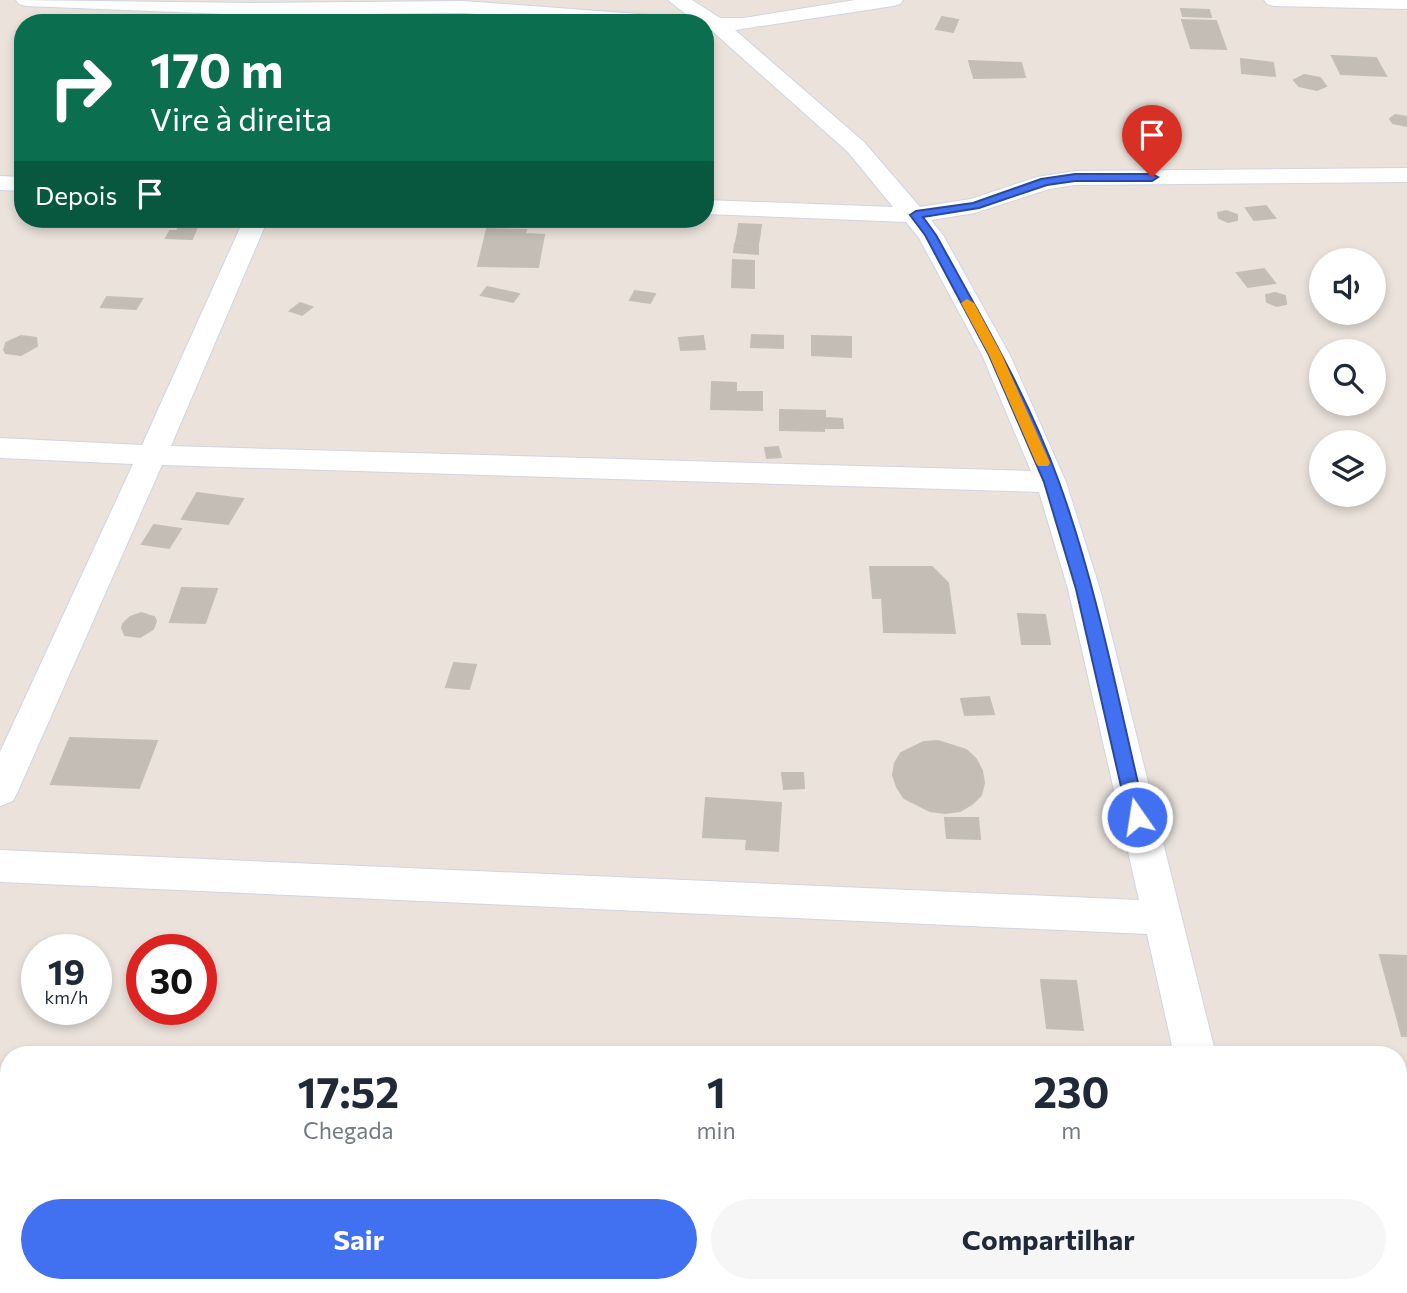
<!DOCTYPE html>
<html lang="pt">
<meta charset="utf-8">
<style>
:root{--surface:#fff;--page:#f6f6f7;--text:#1f2937;--muted:#747a83;--accent:#4170f1}
body{margin:0;font-family:Commissioner,sans-serif;background:var(--page);color:var(--text);height:100vh;display:flex;flex-direction:column;font-size:26px;white-space:nowrap}
*{box-sizing:border-box;margin:0}
p{font-size:23px;color:var(--muted)}
.icon{flex:none;width:38px;height:38px;fill:none;stroke:currentColor;stroke-width:2;stroke-linecap:round;stroke-linejoin:round}
.map{position:relative;flex:1;overflow:hidden}
.sheet{position:absolute;left:0px;top:1046px;width:1407px;height:247px;display:flex;flex-direction:column;background:var(--surface);border-radius:28px 28px 0 0;box-shadow:0 4px 10px #0003}
.sheet>*{flex:none}
.hud{position:absolute;left:14px;top:14px;width:700px;height:214px;border-radius:28px;box-shadow:0 4px 10px #0003;background:#0b6e4f;color:#fff;overflow:hidden}
.controls{position:absolute;left:1309px;top:248px;display:grid;gap:14px}
.controls a{display:grid;place-items:center;width:77px;height:77px;border-radius:50%;background:var(--surface);box-shadow:0 4px 10px #0003;font-size:35px}
.speed{position:absolute;left:21px;top:934px;display:flex;gap:14px;font-size:35px;font-weight:700;text-align:center}
.speed>*{display:grid;place-content:center;width:91px;height:91px;border-radius:50%;background:var(--surface);box-shadow:0 4px 10px #0003;line-height:1}
.speed small{font-size:18px;font-weight:400}
.speed .limit{border:10px solid #d22;background:#fff;color:#111}
.pin{position:absolute;display:grid;place-items:center;width:60px;height:60px;color:#fff;margin:-72px -30px;border-radius:50% 50% 50% 0;rotate:-45deg;box-shadow:0 0 7px #0007}
.pin .icon{rotate:45deg}
.me{position:absolute;width:77px;margin:-38px;rotate:347deg;stroke-linejoin:round;filter:drop-shadow(0 0 5px #0008)}
.turn{display:flex;align-items:center;gap:24px;height:147px;padding:0 21px;font-size:32px}
.turn .icon{width:91px;height:91px;stroke-width:2.5}
.turn b{display:block;font-size:49px;line-height:60px}
.then{display:flex;align-items:center;height:66px;padding:0 21px;background:#0003;gap:14px;font-size:26px}
.eta{display:flex;justify-content:space-evenly;align-items:center;height:119px;text-align:center}
.eta b{font-size:42px;font-weight:700;line-height:49px}
.button{display:flex;gap:14px;margin-top:auto;padding:14px 21px}
.button a{flex:1;height:80px;border-radius:42px;background:var(--accent);color:#fff;font-size:28px;font-weight:700;line-height:80px;text-align:center}
.button a+a{background:var(--page);color:var(--text)}
.map>svg:first-child{display:block}
.building{fill:#c3bdb6;stroke:#c5beb5;stroke-width:2}
.lines{fill:none;stroke-linecap:round;stroke-linejoin:round}
.minor-casing{stroke:#d0d5e1;stroke-width:2}
.minor{fill:#fff;fill-rule:evenodd}
.route{fill:#4170f1;stroke:#2a499d;stroke-width:2}
.slow{fill:#f59e0b}
</style>
<div class="map">
<svg width="1407" height="1293" viewBox="0 0 1407 1293">
<rect width="100%" height="100%" fill="#eae2db"/>
<!-- building -->
<g class="building">
<polygon points="1181,9 1209,10 1211,17 1183,16"/>
<polygon points="942,17 958,20 953,32 936,29"/>
<polygon points="1182,20 1216,21 1226,49 1191,48"/>
<polygon points="1332,56 1376,58 1386,76 1341,74"/>
<polygon points="1241,59 1273,63 1275,76 1242,73"/>
<polygon points="969,61 1021,63 1025,77 974,78"/>
<polygon points="1304,75 1320,78 1326,86 1317,90 1299,86 1294,80"/>
<polygon points="1395,115 1407,117 1407,126 1393,123 1390,119"/>
<polygon points="1266,206 1275,218 1254,220 1246,208"/>
<polygon points="1226,211 1237,215 1237,220 1228,222 1219,218 1218,213"/>
<polygon points="153,219 238,219 237,222 152,222"/>
<polygon points="739,224 761,225 760,232 738,231"/>
<polygon points="179,226 197,227 192,239 166,238 170,231 177,231"/>
<polygon points="487,229 526,230 525,234 544,235 538,267 478,266"/>
<polygon points="738,232 760,233 758,244 736,242"/>
<polygon points="735,244 758,245 758,254 734,252"/>
<polygon points="733,260 754,261 754,288 732,287"/>
<polygon points="1264,269 1275,283 1248,287 1237,273"/>
<polygon points="487,287 519,294 513,302 481,295"/>
<polygon points="635,291 655,294 650,303 630,300"/>
<polygon points="1275,293 1285,296 1286,304 1277,306 1267,302 1266,295"/>
<polygon points="107,297 142,299 136,309 101,307"/>
<polygon points="300,303 312,307 302,315 290,311"/>
<polygon points="752,335 783,336 783,348 751,347"/>
<polygon points="21,336 36,338 37,346 21,355 6,353 4,350 6,343"/>
<polygon points="703,336 705,349 681,350 679,338"/>
<polygon points="812,336 851,337 851,357 812,355"/>
<polygon points="712,382 736,383 736,392 762,392 762,410 711,409"/>
<polygon points="780,410 825,411 825,418 842,419 843,428 824,428 824,431 780,430"/>
<polygon points="778,447 781,457 767,458 765,448"/>
<polygon points="197,493 243,499 228,524 182,519"/>
<polygon points="154,525 181,529 169,548 142,544"/>
<polygon points="870,567 932,567 948,583 955,633 884,632 882,598 873,598"/>
<polygon points="182,588 217,589 205,623 170,622"/>
<polygon points="141,613 154,617 156,621 153,629 140,637 125,635 122,628 123,624 130,617"/>
<polygon points="1018,614 1045,615 1050,644 1022,644"/>
<polygon points="454,663 476,665 469,689 446,687"/>
<polygon points="989,697 994,714 965,715 961,699"/>
<polygon points="70,738 157,741 139,788 51,784"/>
<polygon points="938,741 966,750 976,759 982,771 984,783 981,795 972,804 960,811 945,813 930,811 904,798 897,787 893,775 895,763 901,753 924,742"/>
<polygon points="782,773 803,773 804,788 784,789"/>
<polygon points="706,798 781,803 778,851 746,849 747,839 703,837"/>
<polygon points="945,818 978,818 980,839 947,838"/>
<polygon points="1380,955 1407,956 1407,1036 1402,1036"/>
<polygon points="1041,980 1076,981 1083,1030 1047,1028"/>
</g>
<g class="lines">
<!-- minor casing -->
<g class="minor-casing">
<g id="minor">
<polygon points="16,0 251,3 463,1 691,18 668,0 692,0 720,18 744,18 855,0 903,0 900,4 893,6 735,30 864,142 920,207 971,199 1037,177 1075,171 1407,168 1407,182 1075,185 1049,189 975,213 931,220 943,235 1010,355 1066,482 1100,589 1216,1055 1174,1055 1147,934 0,882 0,850 1139,900 1068,589 1039,492 162,465 18,791 13,801 0,806 0,752 133,464 0,458 0,438 142,445 244,219 268,219 171,446 1031,471 982,355 919,238 906,222 705,214 705,200 893,207 848,152 711,30 705,30 705,23 597,23 463,13 251,15 26,6 19,4"/>
<polygon points="1264,0 1407,0 1407,9 1274,6 1267,4"/>
<polygon points="0,176 23,177 23,191 0,190"/>
<polygon points="1229,1284 1275,1284 1277,1293 1231,1293"/>
</g>
</g>
<!-- minor -->
<use href="#minor" class="minor"/>
</g>
<!-- route -->
<path class="route" d="M 1075,174 L 1152,174 L 1158,177 L 1152,181 L 1075,181 L 1047,185 L 979,208 L 923,217 L 936,235 C 980,315 1028,396 1059,482 C 1098,590 1119,705 1146,817 L 1143,822 L 1137,824 L 1131,822 L 1128,817 L 1076,589 L 1044,482 L 989,355 L 925,235 L 910,215 L 916,211 L 973,203 L 1041,179 Z"/>
<!-- slow -->
<polygon class="slow" points="967,299 974,303 1002,355 1050,463 1048,466 1038,466 1036,463 989,355 961,303"/>
</svg>
<div class="controls">
<a><svg class="icon" aria-label="sound" viewBox="0 0 24 24"><path d="M4 9h4l5-4v14l-5-4H4zM17 9q2 3 0 6"/></svg></a>
<a><svg class="icon" aria-label="search" viewBox="0 0 24 24"><circle cx="10" cy="10" r="6"/><path d="M15 15l6 6"/></svg></a>
<a><svg class="icon" aria-label="layers" viewBox="0 0 24 24"><path d="M12 4l9 5-9 5-9-5zM3 14l9 5 9-5"/></svg></a>
</div>
<div class="speed"><div>19<small>km/h</small></div><div class="limit">30</div></div>
<div class="pin" style="left:1152px;top:177px;background:#d93025"><svg class="icon" aria-label="arrive" viewBox="0 0 24 24"><path d="M6 21V4h12l-3 4 3 4H6"/></svg></div>
<svg class="me" style="left:1137px;top:817px" viewBox="-20 -20 40 40"><circle r="17" fill="#4170f1" stroke="#fff" stroke-width="3"/><path d="M0-11L8 9 0 5-8 9z" fill="#fff"/></svg>
<div class="hud">
<div class="turn"><svg class="icon" aria-label="right" viewBox="0 0 24 24"><path d="M7 20v-9h11M14 6l5 5-5 5"/></svg><div><b>170 m</b>Vire à direita</div></div>
<div class="then">Depois<svg class="icon" aria-label="arrive" viewBox="0 0 24 24"><path d="M6 21V4h12l-3 4 3 4H6"/></svg></div>
</div>
<section class="sheet">
<div class="eta">
<div><b>17:52</b><p>Chegada</p></div>
<div><b>1</b><p>min</p></div>
<div><b>230</b><p>m</p></div>
</div>
<div class="button"><a>Sair</a><a>Compartilhar</a></div>
</section>
</div>
